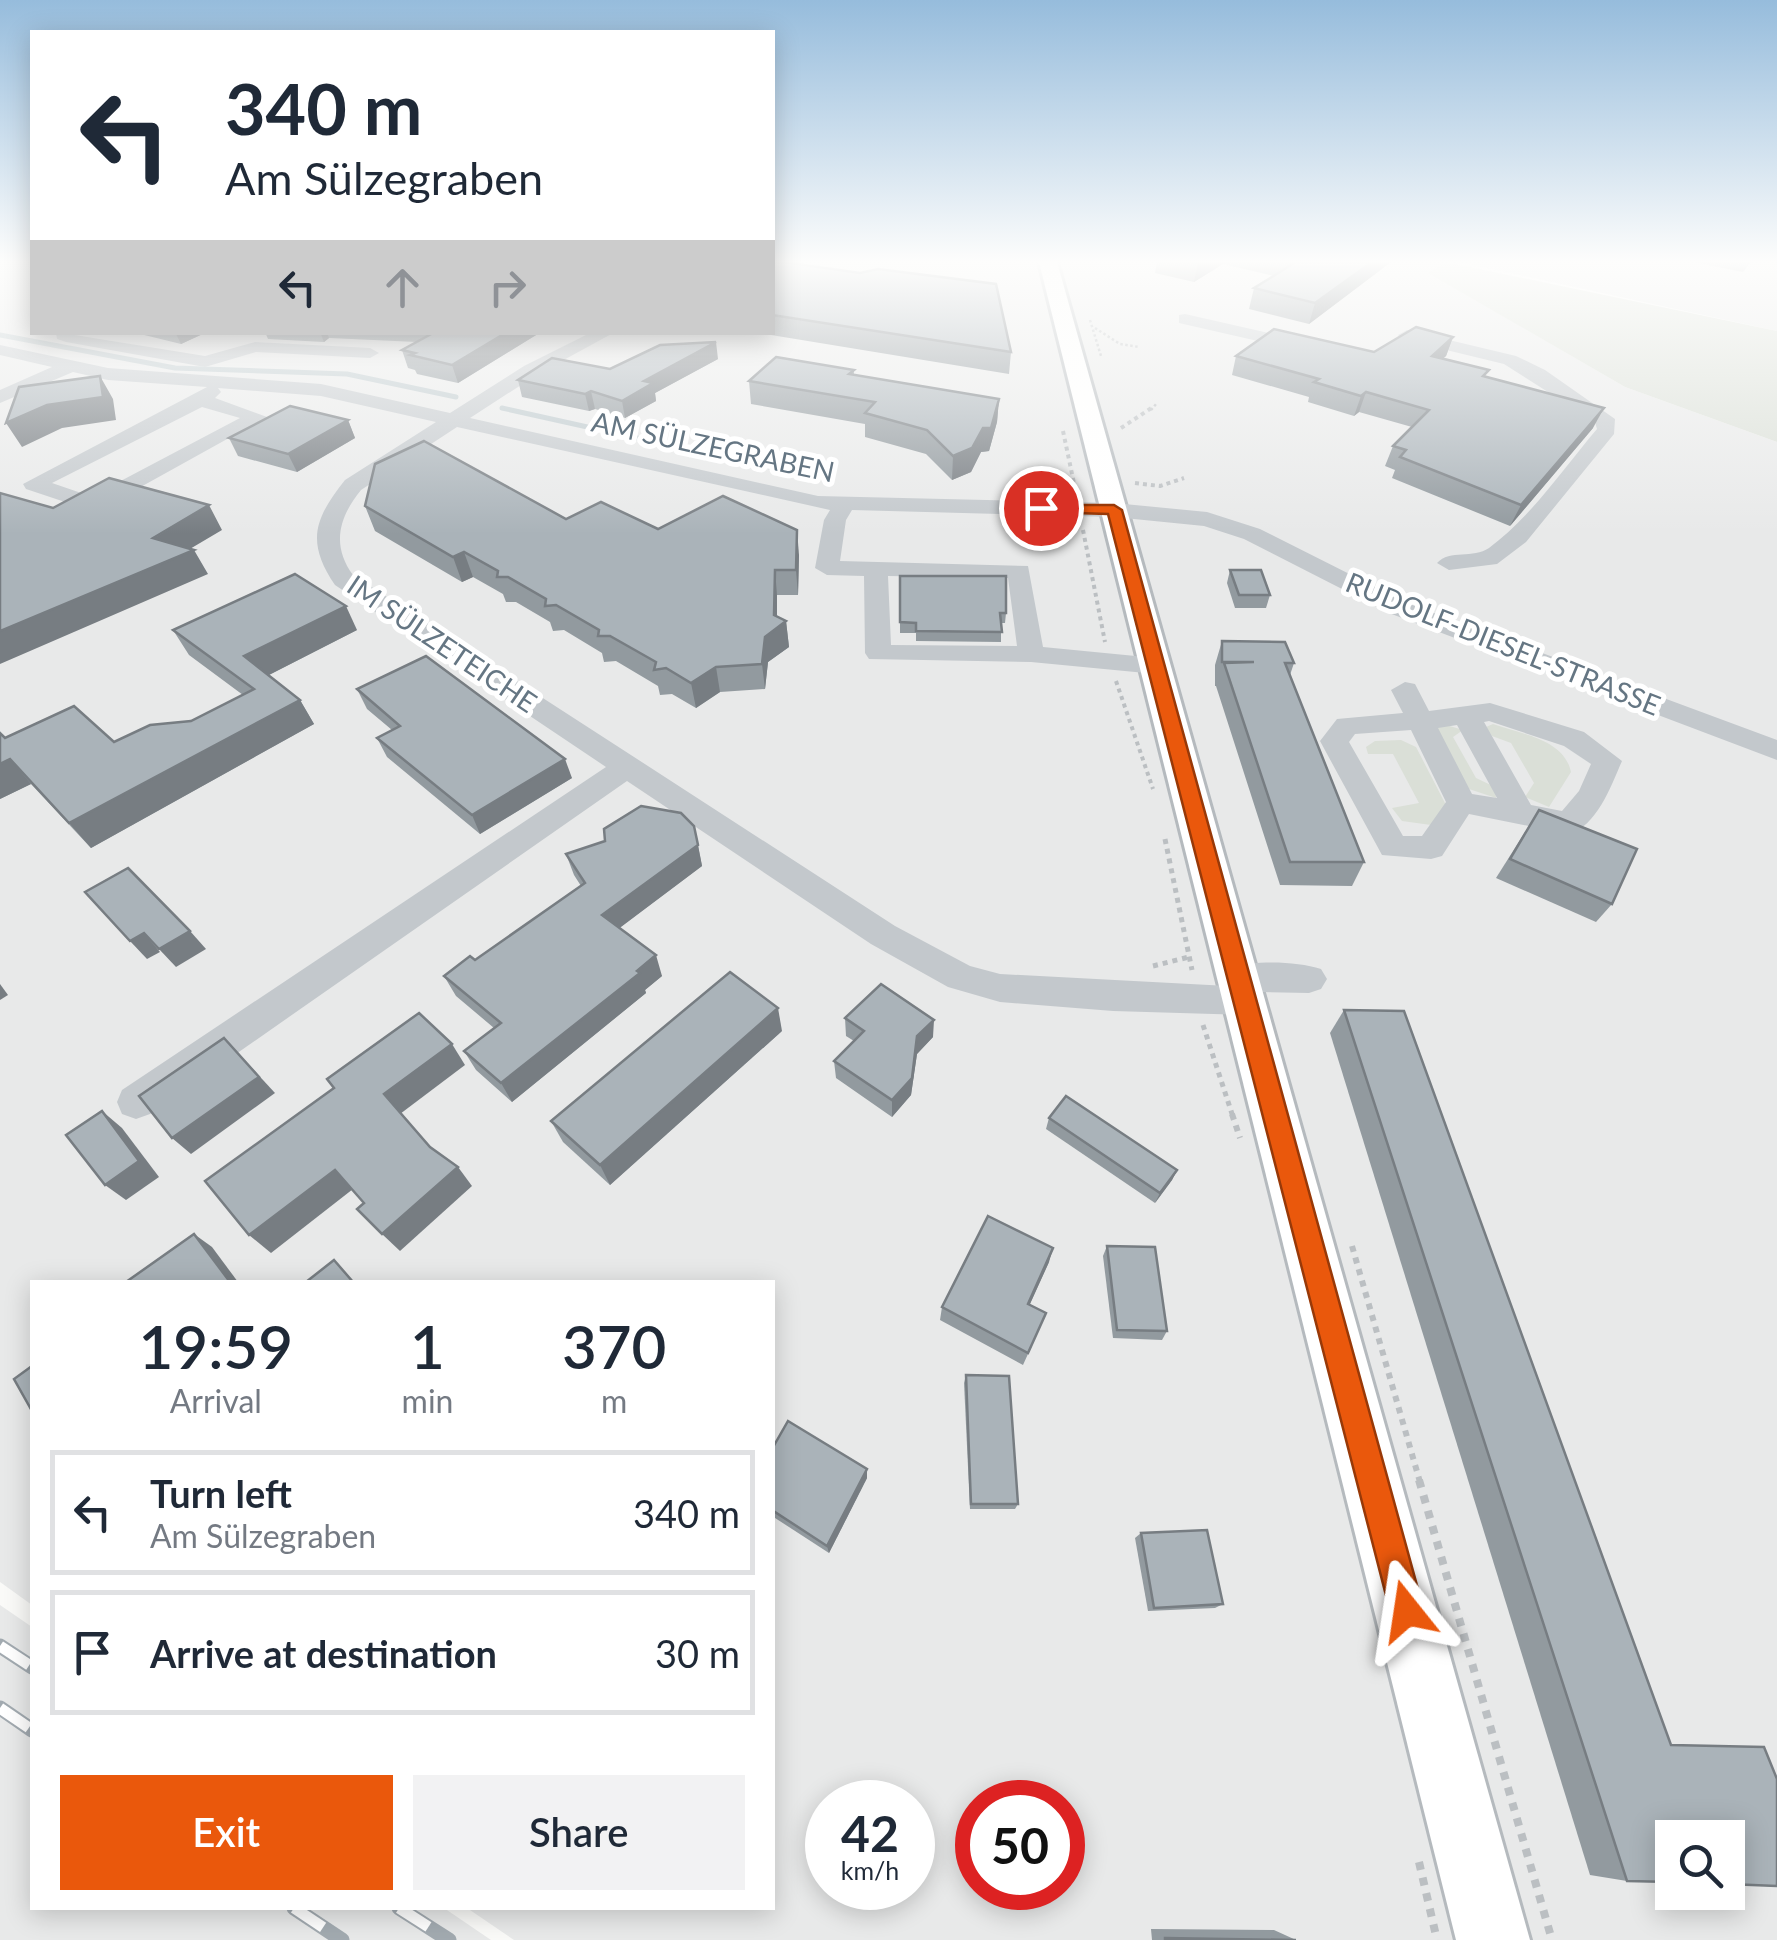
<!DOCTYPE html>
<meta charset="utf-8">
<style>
:root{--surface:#fff;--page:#f2f2f3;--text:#1f2937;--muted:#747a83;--line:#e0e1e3;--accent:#ea580c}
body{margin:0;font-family:Lato,sans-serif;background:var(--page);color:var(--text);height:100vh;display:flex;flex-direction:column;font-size:38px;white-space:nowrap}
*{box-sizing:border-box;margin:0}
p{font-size:32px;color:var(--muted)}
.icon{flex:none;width:55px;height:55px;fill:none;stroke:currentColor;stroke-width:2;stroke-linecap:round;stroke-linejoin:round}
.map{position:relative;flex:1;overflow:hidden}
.sheet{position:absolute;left:30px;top:1280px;width:745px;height:630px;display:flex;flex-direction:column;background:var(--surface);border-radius:0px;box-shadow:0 5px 25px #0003}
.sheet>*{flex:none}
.banner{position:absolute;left:30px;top:30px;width:745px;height:305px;border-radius:0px;box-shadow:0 5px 25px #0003;background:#fff;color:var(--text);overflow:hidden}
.tools{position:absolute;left:1655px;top:1820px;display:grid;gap:20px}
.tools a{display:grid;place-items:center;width:90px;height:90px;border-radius:0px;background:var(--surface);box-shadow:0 5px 25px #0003;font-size:50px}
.speed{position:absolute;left:805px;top:1780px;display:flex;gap:20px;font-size:50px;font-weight:700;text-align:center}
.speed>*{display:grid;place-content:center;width:130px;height:130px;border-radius:50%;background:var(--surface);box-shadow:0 5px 25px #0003;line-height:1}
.speed small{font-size:25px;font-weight:400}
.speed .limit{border:15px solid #d22;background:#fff;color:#111}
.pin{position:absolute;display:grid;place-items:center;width:85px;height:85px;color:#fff;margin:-42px;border:5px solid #fff;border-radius:50%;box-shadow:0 2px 10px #0007}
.me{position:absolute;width:110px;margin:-55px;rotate:345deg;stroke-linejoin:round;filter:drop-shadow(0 0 8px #0008)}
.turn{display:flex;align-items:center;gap:35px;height:210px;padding:0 30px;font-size:45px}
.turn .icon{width:130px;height:130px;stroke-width:2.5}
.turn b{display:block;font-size:70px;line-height:85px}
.lanes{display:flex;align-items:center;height:95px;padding:0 30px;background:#0003;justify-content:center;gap:50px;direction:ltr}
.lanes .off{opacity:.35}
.eta{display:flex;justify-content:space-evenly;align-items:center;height:170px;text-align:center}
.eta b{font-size:60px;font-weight:600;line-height:70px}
.cta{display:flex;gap:20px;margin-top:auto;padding:20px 30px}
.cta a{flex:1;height:115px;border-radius:0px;background:var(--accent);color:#fff;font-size:40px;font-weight:600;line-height:115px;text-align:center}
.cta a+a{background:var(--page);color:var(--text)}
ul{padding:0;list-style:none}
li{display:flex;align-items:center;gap:30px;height:125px;margin:0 20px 15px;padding:0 10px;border:5px solid var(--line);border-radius:0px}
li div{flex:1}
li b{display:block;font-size:38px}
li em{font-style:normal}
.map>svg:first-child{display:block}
.built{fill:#e8e9e9;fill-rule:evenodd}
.green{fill:#dadfd7}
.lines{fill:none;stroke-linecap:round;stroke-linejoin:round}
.stream{stroke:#bbc7cb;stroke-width:5}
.major-casing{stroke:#b5babe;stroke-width:6}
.path-far4{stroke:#bbbfc2;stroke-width:2.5;stroke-dasharray:2.5 2.5;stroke-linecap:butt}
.path-far3{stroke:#bbbfc2;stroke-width:4;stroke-dasharray:4 4;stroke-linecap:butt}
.path-far2{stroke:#bbbfc2;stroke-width:5;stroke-dasharray:5 5;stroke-linecap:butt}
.path-far1{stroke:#bbbfc2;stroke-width:6;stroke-dasharray:6 6;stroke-linecap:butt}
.path{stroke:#bbbfc2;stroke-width:8;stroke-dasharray:8 8;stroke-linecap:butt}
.minor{fill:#c3c8cc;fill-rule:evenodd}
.major{fill:#fff;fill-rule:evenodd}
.rail-casing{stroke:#a2aab0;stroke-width:15}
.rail{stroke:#fff;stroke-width:11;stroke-dasharray:35;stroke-linecap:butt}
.wall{fill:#929a9f}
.shaded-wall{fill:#777d82}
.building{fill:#aab3b9;stroke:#777d82;stroke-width:2.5}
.route{fill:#ea580c;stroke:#983908;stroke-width:2.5}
.labels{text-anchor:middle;stroke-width:10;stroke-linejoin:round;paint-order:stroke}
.far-street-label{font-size:28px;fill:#657683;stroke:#fff}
</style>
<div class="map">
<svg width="1777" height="1940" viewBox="0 0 1777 1940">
<rect width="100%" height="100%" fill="#fafaf8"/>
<!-- built -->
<g class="built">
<path d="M 0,262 L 32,262 L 32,332 L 772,332 L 773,262 L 1446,262 L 1429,273 L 1625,387 L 1777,442 L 1777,1940 L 514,1940 L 467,1908 L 772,1908 L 772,1282 L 32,1282 L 32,1605 L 0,1582 ZM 828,1802 L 912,1802 L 912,1888 L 828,1888 ZM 978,1802 L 1062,1802 L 1062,1888 L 978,1888 ZM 1672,1838 L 1728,1838 L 1728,1892 L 1672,1892 Z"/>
<polygon points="1459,262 1777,262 1777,331"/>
<polygon points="0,1605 32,1627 32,1908 444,1908 491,1940 0,1940"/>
</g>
<!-- green -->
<g class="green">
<polygon points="1446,262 1777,331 1777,442 1625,387 1428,273"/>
<polygon points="1443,724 1463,730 1453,737 1476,778 1495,787 1496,798 1469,789 1436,729"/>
<path d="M 1493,724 C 1521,734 1564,739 1571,772 L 1549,807 L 1525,797 L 1534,783 L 1511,743 L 1492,736 L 1486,727 Z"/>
<polygon points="1401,740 1416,747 1446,805 1431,825 1402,821 1392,808 1419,803 1393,754 1368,754 1366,747 1375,741"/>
</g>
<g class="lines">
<!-- stream -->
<g class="stream">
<polyline points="0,335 175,368 347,374 456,397"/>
<polyline points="502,408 655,442"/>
<polyline points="679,447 788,471"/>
</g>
<!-- major casing -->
<g class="major-casing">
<polygon id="major" points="1039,262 1057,262 1530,1940 1456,1940"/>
</g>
<!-- path-far4 -->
<g class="path-far4">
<polyline points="1090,320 1101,356"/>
<polyline points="1095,328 1120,344 1139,347"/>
<polyline points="1151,410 1157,403"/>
</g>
<!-- path-far3 -->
<g class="path-far3">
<polyline points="1121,428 1153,407"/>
<polyline points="1063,431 1075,488"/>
<polyline points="1135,483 1160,486 1184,478"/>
<polyline points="1083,530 1105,642"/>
<polyline points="1116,681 1153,789"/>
</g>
<!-- path-far2 -->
<g class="path-far2">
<polyline points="1165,839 1192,970"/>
<polyline points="1153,966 1189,957"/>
<polyline points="1203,1025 1233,1117"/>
</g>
<!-- path-far1 -->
<g class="path-far1">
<polyline points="1232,1114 1240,1138"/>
<polyline points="1352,1246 1420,1482"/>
</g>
<!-- path -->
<g class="path">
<polyline points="1419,1480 1552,1940"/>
<polyline points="1419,1862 1437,1940"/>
</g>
<!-- minor -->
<g class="minor">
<polygon points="1185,314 1317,344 1320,348 1311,353 1179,323 1179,315"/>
<path d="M 1407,330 L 1516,356 L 1545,370 L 1615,419 L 1614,434 L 1526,542 L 1497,564 L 1449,570 L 1437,563 C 1450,549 1473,559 1489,548 C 1531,517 1563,469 1597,429 L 1595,422 L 1504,364 L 1401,339 L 1398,335 Z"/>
<polygon points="56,332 205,356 255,342 370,348 379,353 370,358 256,352 205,367 66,342 57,339"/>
<path d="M 592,332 L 615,332 L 538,374 L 470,418 L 818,496 L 1114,503 L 1207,512 L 1260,529 L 1407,603 L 1777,740 L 1777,760 L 1389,613 L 1244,539 L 1204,526 L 1114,517 L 852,510 L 846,520 L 840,561 L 1028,566 L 1043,647 L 1156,658 L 1169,666 L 1156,674 L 1031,662 L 869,659 L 865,653 L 864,576 L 827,575 L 815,568 L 824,520 L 830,510 L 457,427 L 361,490 C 339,517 331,545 353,575 L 895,926 L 970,966 L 1000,974 L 1228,986 L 1223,978 L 1229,968 C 1254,960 1296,961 1321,969 L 1327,979 L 1321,989 L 1309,993 L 1260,992 L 1265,1001 L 1260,1011 L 1247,1015 L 1113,1011 L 1000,1002 L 948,987 L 871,944 L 627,781 L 150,1114 L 136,1119 L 122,1114 L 117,1102 L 122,1090 L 606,767 L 335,585 C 306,542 314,519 345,480 L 436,422 L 321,396 L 218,388 L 221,392 L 215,398 L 267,417 L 110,504 L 86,509 L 26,489 L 23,484 L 207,387 L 108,380 L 73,372 L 0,403 L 0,390 L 52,367 L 0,355 L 0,345 L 108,368 L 321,384 L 450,413 L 524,366 ZM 202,407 L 240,418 L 96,494 L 87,495 L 52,483 ZM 888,576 L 1008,578 L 1017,646 L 891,645 Z"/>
<path d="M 1405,682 L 1415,684 L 1429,711 L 1490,703 L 1584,732 L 1622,761 C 1611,786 1597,826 1569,834 L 1469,814 L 1442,856 L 1431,859 L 1382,855 L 1320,741 L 1337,719 L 1403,713 L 1391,690 ZM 1489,721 L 1564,746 L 1591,764 L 1579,791 L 1562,811 L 1531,805 L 1484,722 ZM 1457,725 L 1497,798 L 1472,794 L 1438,728 ZM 1411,730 L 1446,802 L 1422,836 L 1403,836 L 1349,742 L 1355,734 Z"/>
</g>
<!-- major -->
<use href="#major" class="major"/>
<!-- rail casing -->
<g class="rail-casing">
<g id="rail">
<polyline points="0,1646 32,1667"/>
<polyline points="0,1708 32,1730"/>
<polyline points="294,1908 342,1940"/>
<polyline points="399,1908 449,1940"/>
</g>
</g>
<!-- rail -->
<use href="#rail" class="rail"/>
</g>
<!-- wall -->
<g class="wall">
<polygon points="772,262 1011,352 1009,374 753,332 772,332"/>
<polygon points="1157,262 1391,262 1309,324 1249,309 1254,288 1274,276 1223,264 1194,282 1155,273"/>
<polygon points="1693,262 1751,262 1743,272"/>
<polygon points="132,332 207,332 181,344"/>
<polygon points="265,332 541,332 458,383 417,374 415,370 408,368 402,350 417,342 329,338 324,342 268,339"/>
<polygon points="1453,337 1446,356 1443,358 1486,376 1593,428 1510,526 1392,478 1395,470 1385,466 1393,446 1412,427 1359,412 1354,416 1308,402 1309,397 1232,375 1236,356 1374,352"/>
<polygon points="718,359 655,393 656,401 625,418 595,409 589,411 522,397 518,380"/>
<polygon points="854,370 854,375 999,399 997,422 989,451 981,452 971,472 952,480 926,454 865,437 865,424 751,404 749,381"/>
<polygon points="348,420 355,438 297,472 238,456 229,438"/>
<polygon points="365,506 566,519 658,529 799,555 798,595 777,595 777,616 786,621 789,647 768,662 765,689 720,692 696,708 672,694 660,695 658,686 616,661 604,662 602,653 564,630 553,631 550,622 516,602 506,602 503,594 473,577 462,582 375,531"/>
<polygon points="1230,570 1270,595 1266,608 1235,608 1227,583"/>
<polygon points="900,576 1006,613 1005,623 1001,623 1001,642 916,641 916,633 900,633"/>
<polygon points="173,630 357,630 269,675 300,700 314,724 91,848 31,784 0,799 5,738 114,742 191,721 243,695 189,655"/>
<polygon points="1222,641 1294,663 1290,675 1364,862 1352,886 1280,885 1216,686 1215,686 1215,665"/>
<polygon points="357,689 572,778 480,834 387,757 377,738 392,730 367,709"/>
<polygon points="1539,810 1612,904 1596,922 1496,878"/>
<polygon points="694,826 702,866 619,928 662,976 645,990 646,993 512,1102 476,1070 464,1051 494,1028 456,996 444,976 475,960 581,886 574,875 566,854"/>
<polygon points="1344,1010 1627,1881 1590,1875 1330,1033"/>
<polygon points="845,1018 933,1037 917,1054 911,1095 892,1117 836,1078 834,1061 854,1041 846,1036"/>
<polygon points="782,1031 610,1185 563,1142 551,1121"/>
<polygon points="1049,1118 1177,1170 1172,1180 1155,1203 1046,1129"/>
<polygon points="1107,1246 1167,1331 1162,1340 1113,1338 1103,1256"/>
<polygon points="1049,1262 1030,1304 1041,1325 1023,1365 940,1320 942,1307"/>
<polygon points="966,1375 1018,1504 1015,1509 970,1509 964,1383"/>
<polygon points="772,1449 867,1478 829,1553 772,1516"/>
<polygon points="1141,1533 1223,1604 1215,1608 1148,1611 1135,1538"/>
<polygon points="1151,1929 1274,1930 1296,1940 1152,1940"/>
</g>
<!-- shaded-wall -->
<g class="shaded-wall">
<polygon points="1198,262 1224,262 1223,264 1194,282"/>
<polygon points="1372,262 1391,262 1309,324 1315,303"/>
<polygon points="175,332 207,332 181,344"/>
<polygon points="320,332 327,332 329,338 324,342"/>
<polygon points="507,332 541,332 458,383 452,365"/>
<polygon points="1453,337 1446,356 1424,375 1432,356"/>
<polygon points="716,342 718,359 655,393 656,401 625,418 622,401 644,381"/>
<polygon points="100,376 113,399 116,420 62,428 22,447 6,423"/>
<polygon points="591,391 595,409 589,411 585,394"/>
<polygon points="1366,392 1359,412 1354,416 1361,396"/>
<polygon points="999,399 997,422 989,451 981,452 971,472 952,480 953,456"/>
<polygon points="1604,408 1593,428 1510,526 1521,505"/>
<polygon points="348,420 355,438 297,472 288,454"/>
<polygon points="209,505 222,530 178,556 194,550 208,574 0,664 0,631"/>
<polygon points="797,530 799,555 798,595 796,570"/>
<polygon points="464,552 473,577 462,582 453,557"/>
<polygon points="775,570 777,595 777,628 786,621 789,647 768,662 765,689 762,664 765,637 774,615"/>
<polygon points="346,606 357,630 259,680 244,656"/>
<polygon points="716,667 720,692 696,708 691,683"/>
<polygon points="300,700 314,724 91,848 69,823"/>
<polygon points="10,759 31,784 0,799 0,764"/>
<polygon points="565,759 572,778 480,834 472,815"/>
<polygon points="698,845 702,866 609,936 602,915"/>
<polygon points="190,931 206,949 176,967 159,949"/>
<polygon points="144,933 160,952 147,959 130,941"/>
<polygon points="656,955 662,976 645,990 646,993 512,1102 501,1083"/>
<polygon points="0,984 8,995 0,1000"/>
<polygon points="778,1008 782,1031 610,1185 600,1165"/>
<polygon points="934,1020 933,1037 917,1054 911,1095 892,1117 892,1100 917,1036"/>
<polygon points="224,1038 275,1093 191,1154 172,1138"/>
<polygon points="452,1044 465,1065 400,1114 384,1094"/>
<polygon points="102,1111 122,1128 159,1177 126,1200 105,1185"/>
<polygon points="458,1167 472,1186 400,1251 382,1234"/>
<polygon points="335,1170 353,1189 271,1253 249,1235"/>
<polygon points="1177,1170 1172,1180 1155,1203 1160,1193"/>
<polygon points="194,1234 212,1247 238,1282 230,1282"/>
<polygon points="1053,1248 1049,1262 1024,1317 1028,1304"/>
<polygon points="867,1469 867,1478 829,1553 827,1546"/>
</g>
<!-- building -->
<g class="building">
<polygon points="772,262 784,262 860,273 878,269 996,284 1011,352 772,315"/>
<polygon points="1296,262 1372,262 1315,303 1254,288"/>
<polygon points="1416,327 1453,337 1432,356 1489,370 1483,376 1604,408 1521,505 1400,457 1406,450 1393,446 1429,410 1366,392 1361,396 1314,382 1319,379 1236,356 1274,329 1374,352"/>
<polygon points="435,332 507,332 452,365 410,355 415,353 402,350"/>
<polygon points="716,342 644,381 653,383 622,401 591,391 585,394 518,380 552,358 610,369 660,345"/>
<polygon points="776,357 854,370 849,374 999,399 991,428 983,428 972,448 953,456 927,430 865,413 875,402 749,381"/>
<polygon points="100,376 103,397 47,405 6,423 19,387"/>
<polygon points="290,406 348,420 288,454 229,438"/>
<polygon points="424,441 566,519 601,502 658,529 723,496 797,530 796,570 775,570 774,615 786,621 765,637 762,664 716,667 691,683 666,668 654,670 656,662 610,636 598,636 599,630 556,605 545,606 546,599 508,577 497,577 498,571 464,552 453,557 365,506 375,464"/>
<polygon points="109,478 209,505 153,538 194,550 0,631 0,493 53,508"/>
<polygon points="1230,570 1261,570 1270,595 1239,595"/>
<polygon points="295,574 346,606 244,656 300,700 69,823 10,759 0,764 0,733 5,738 74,706 114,742 150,725 191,721 254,689 173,630"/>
<polygon points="900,576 1006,576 1006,613 1000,613 1002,632 916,631 916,623 900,622"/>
<polygon points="1222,641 1285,642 1294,663 1285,663 1364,862 1290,862 1224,663 1254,662 1222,662"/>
<polygon points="426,656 565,759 472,815 377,738 400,726 357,689"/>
<polygon points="641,806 681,813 694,826 698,845 602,915 656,955 637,971 640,973 501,1083 464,1051 501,1023 444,976 470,956 475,960 585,883 566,854 605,841 604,829"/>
<polygon points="1539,810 1637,849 1612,904 1510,859"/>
<polygon points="128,868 190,931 159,949 144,933 130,941 85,892"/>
<polygon points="730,972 778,1008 600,1165 551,1121"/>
<polygon points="881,984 934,1020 917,1036 912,1078 892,1100 834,1061 864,1031 845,1018"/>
<polygon points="1344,1010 1404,1011 1671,1745 1764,1747 1777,1779 1777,1886 1728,1884 1728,1838 1672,1838 1672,1882 1627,1881"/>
<polygon points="419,1013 452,1044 384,1094 430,1147 458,1167 382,1234 357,1209 364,1203 335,1170 249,1235 205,1181 334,1088 327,1079"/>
<polygon points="224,1038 259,1077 172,1138 139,1096"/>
<polygon points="1066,1096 1177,1170 1160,1193 1049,1118"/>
<polygon points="102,1111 139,1161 105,1185 66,1135"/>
<polygon points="988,1216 1053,1248 1028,1304 1046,1313 1028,1353 942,1307"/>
<polygon points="194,1234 230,1282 126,1282"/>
<polygon points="1107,1246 1155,1247 1167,1331 1117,1330"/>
<polygon points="334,1260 353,1282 306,1282"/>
<polygon points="32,1366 32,1411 14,1379"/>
<polygon points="966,1375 1009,1376 1018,1504 971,1504"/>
<polygon points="788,1421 867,1469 827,1546 772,1510 772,1449"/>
<polygon points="1207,1530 1223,1604 1154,1608 1141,1533"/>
<polygon points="1165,1938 1296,1940 1165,1940"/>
</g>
<!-- sky -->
<linearGradient id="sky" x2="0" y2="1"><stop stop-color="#96bcdc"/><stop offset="0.49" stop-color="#fdfdfc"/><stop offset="1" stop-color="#fdfdfc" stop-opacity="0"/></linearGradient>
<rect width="1777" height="534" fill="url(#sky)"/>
<!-- route -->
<polygon class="route" points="1036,505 1114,505 1122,510 1424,1611 1419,1623 1407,1628 1395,1623 1390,1611 1108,514 1041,512 1034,508"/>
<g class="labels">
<!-- far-street labels -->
<g class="far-street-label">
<text transform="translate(713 447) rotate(12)" y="10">AM SÜLZEGRABEN</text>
<text transform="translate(442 644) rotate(34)" y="10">IM SÜLZETEICHE</text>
<text transform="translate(1503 644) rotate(22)" y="10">RUDOLF-DIESEL-STRASSE</text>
</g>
</g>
</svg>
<div class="tools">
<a><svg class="icon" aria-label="search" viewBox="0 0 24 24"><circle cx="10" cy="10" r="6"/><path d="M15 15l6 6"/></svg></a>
</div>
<div class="speed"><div>42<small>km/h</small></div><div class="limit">50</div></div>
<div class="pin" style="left:1041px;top:508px;background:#d93025"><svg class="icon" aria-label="arrive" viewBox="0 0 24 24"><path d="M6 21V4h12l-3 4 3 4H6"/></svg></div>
<svg class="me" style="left:1407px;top:1611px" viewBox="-20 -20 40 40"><path d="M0-17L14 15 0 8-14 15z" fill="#ea580c" stroke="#fff" stroke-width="4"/></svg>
<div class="banner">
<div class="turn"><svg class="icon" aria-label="left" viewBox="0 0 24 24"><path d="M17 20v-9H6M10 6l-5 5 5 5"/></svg><div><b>340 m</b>Am Sülzegraben</div></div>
<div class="lanes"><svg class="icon" aria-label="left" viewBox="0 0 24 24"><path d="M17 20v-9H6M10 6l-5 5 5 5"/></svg><svg class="icon off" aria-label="ahead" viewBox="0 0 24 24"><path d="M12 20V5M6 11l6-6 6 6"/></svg><svg class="icon off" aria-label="right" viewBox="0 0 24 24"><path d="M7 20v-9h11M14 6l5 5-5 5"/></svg></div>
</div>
<section class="sheet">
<div class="eta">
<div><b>19:59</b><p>Arrival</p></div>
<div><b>1</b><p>min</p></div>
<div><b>370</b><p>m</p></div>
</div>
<ul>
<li><svg class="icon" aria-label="left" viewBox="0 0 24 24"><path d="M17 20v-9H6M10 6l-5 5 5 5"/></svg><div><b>Turn left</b><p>Am Sülzegraben</p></div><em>340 m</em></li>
<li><svg class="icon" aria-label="arrive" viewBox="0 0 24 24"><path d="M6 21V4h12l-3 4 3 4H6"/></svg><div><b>Arrive at destination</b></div><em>30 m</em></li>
</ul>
<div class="cta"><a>Exit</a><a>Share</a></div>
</section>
</div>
